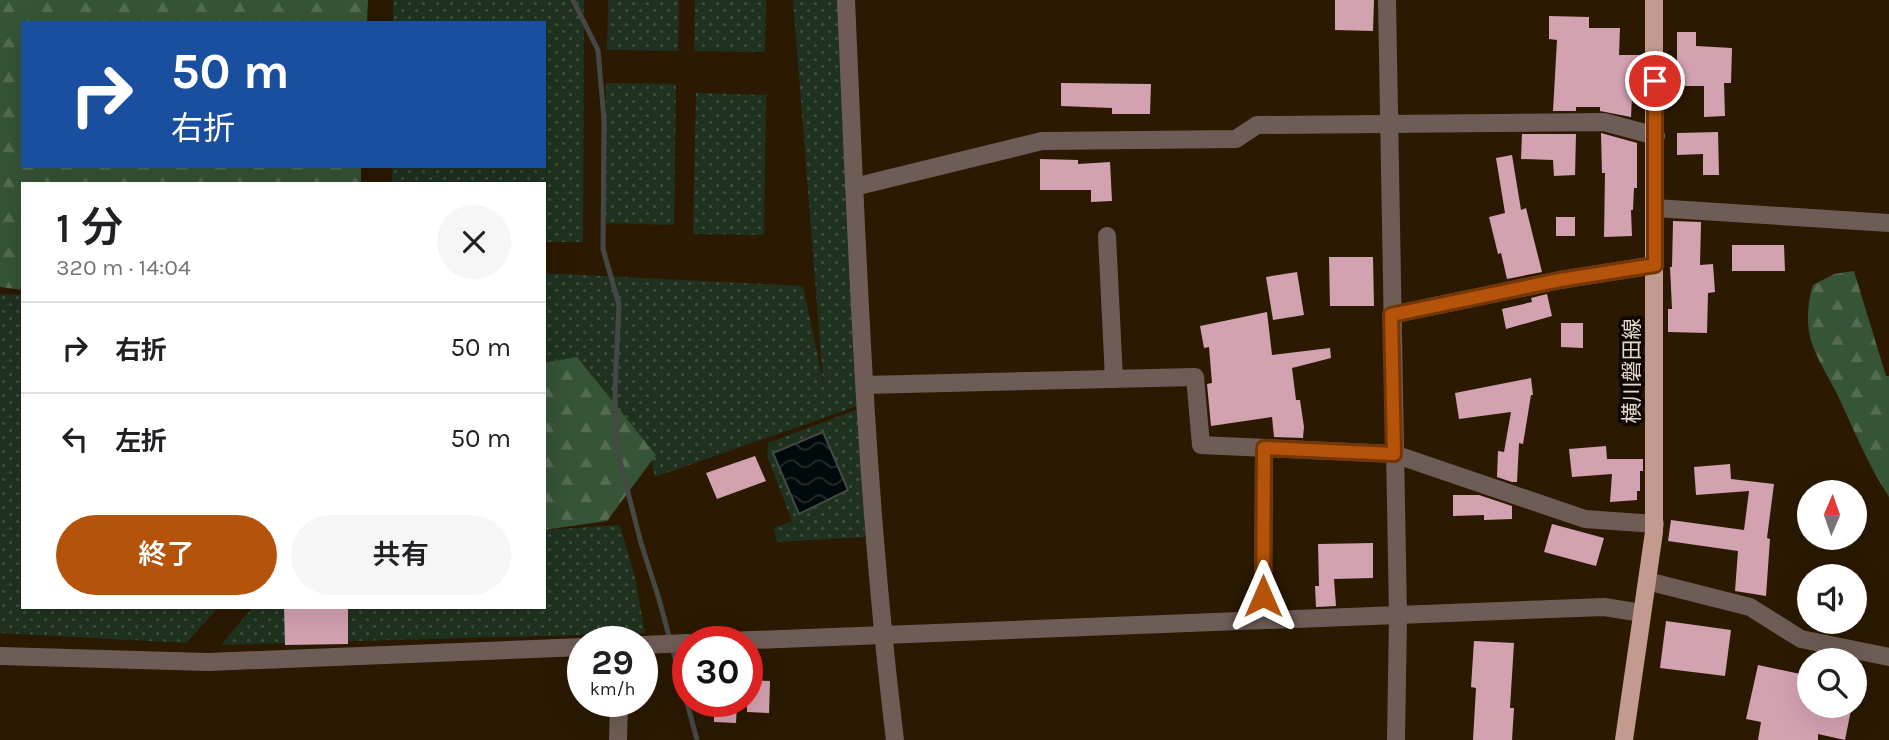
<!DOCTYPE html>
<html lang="ja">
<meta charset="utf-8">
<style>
:root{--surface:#fff;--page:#f6f6f6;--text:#202124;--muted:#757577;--line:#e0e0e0;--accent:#b45309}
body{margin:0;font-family:Karla,"Noto Sans JP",sans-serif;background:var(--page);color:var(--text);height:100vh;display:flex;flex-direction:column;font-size:26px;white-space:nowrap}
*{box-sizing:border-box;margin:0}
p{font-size:23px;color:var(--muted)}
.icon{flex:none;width:38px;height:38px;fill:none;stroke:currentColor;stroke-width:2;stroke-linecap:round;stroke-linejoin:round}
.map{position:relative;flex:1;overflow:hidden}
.details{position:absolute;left:21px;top:182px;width:525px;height:427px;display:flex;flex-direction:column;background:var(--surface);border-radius:0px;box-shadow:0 7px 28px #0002}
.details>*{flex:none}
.top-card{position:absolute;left:21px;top:21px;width:525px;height:147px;border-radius:0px;box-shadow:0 7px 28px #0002;background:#1a4fa0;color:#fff;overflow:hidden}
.needle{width:46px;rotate:2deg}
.fabs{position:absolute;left:1797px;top:480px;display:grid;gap:14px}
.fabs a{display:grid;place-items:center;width:70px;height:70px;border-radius:50%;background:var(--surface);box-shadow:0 7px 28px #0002;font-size:35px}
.speed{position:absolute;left:567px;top:626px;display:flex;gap:14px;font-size:35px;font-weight:700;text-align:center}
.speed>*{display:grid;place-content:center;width:91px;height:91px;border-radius:50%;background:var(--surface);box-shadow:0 7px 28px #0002;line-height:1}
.speed small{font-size:18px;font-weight:400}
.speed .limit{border:10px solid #d22;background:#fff;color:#111}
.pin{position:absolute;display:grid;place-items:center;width:60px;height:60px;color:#fff;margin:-30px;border:4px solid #fff;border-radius:50%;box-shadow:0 2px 7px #0007}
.me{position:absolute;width:77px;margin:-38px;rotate:0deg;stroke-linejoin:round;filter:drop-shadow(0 0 5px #0008)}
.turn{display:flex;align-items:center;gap:24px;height:147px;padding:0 35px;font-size:32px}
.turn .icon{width:91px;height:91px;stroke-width:2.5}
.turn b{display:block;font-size:49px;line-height:60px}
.round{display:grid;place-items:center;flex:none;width:74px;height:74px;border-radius:37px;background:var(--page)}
.overview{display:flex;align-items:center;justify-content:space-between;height:119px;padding:0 35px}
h1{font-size:42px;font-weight:600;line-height:52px}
.button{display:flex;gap:14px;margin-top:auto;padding:14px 35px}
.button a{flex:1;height:80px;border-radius:42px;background:var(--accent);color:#fff;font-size:28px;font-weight:600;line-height:80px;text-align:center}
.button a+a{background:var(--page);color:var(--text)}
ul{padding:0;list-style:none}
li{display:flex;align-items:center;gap:21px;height:91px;padding:0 35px;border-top:2px solid var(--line)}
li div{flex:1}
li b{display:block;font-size:26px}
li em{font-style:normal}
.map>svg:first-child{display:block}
.grass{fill:url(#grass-dots)}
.forest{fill:url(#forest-firs)}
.water{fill:url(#water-waves);stroke:#454845;stroke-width:2}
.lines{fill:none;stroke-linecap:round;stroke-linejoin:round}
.stream{stroke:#454845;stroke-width:5}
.building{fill:#d3a2b1}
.minor{stroke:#705c56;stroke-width:18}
.major{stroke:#c39a8f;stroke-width:18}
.route-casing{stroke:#753606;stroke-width:18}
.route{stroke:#b45309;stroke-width:12}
.labels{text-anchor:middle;stroke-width:7;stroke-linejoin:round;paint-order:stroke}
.street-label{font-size:21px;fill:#e6dacc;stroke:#0d0601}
</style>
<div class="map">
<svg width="1889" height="740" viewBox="0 0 1889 740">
<defs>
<pattern id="grass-dots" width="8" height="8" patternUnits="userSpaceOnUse" patternTransform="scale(1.75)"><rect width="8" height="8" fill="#1f321f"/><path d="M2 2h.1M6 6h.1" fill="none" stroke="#404f3e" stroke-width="1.8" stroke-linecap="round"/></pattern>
<pattern id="forest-firs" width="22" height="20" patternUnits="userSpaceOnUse" patternTransform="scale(1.75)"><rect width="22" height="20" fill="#365436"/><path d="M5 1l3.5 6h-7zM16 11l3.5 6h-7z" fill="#536c52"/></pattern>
<pattern id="water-waves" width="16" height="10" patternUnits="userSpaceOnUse" patternTransform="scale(1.75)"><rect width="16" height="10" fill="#00090b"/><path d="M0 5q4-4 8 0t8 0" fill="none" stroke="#252c2d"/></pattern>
</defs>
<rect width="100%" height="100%" fill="#2b1902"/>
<!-- grass -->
<g class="grass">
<polygon points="393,0 584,0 583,242 544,242 544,184 392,184 392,166 544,166 544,23 393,23"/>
<polygon points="608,0 679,0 678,51 607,50"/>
<polygon points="695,0 766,0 765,52 694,51"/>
<polygon points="793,0 844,0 866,403 655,477 648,445 567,359 544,363 544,273 803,286 823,381"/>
<polygon points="606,83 676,84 674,225 603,223"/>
<polygon points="696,93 766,95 764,235 693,234"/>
<polygon points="0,294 23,295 23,607 219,607 186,643 0,633"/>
<polygon points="858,409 865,537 777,542 774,528 792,521 767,456 768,443"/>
<polygon points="620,525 635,577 645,633 221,645 253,607 544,607 544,530"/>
</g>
<!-- forest -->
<g class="forest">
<polygon points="0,0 368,0 367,23 23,23 23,166 361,166 361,184 23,184 23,290 0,287"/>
<path d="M 1854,271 L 1886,376 L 1889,376 L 1889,497 C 1868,465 1854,430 1838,396 C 1828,375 1813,355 1809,332 C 1807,316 1808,300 1813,285 L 1834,274 Z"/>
<polygon points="577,357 656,455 607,521 544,530 544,363"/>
</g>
<!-- water -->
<polygon class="water" points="823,432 848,490 799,514 773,453"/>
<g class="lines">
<!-- stream -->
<polyline class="stream" points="573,0 598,50 604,120 603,249 619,305 615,388 616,446 641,543 659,599 697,740"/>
</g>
<!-- building -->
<g class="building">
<polygon points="1335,0 1374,0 1373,31 1335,30"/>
<polygon points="1549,16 1589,17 1589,28 1620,28 1619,55 1643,55 1643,78 1633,78 1631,117 1600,111 1600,107 1576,107 1576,111 1553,111 1557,40 1549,39"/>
<polygon points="1677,32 1696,32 1696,46 1732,48 1731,83 1724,83 1725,116 1704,117 1704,86 1671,86 1671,65 1677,65"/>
<polygon points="1061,83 1151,84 1150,114 1112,114 1112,108 1061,106"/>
<polygon points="1718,132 1719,175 1703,175 1703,154 1677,155 1677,133"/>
<polygon points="1601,133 1637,143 1637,188 1634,188 1633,210 1631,210 1632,236 1604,237 1605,173 1602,173"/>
<polygon points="1522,134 1576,134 1575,175 1554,176 1553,160 1521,159"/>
<polygon points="1512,155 1521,210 1526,208 1542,272 1507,279 1501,253 1498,254 1489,217 1505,213 1496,158"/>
<polygon points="1040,159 1078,160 1078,164 1110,162 1112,201 1091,202 1091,190 1040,190"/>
<rect x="1556" y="217" width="19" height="19"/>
<polygon points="1673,221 1701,222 1700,265 1713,264 1715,292 1708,293 1707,333 1668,332 1668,309 1672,309 1670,267 1672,267"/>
<polygon points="1732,245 1784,245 1785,271 1732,271"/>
<polygon points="1329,257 1373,257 1374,306 1330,306"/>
<polygon points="1297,272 1304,315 1273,320 1266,277"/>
<polygon points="1547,294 1552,316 1506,329 1502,309 1532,302 1531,298"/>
<polygon points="1267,312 1272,355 1330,348 1331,358 1292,368 1296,400 1300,400 1304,427 1303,438 1274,437 1272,417 1211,426 1207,384 1212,383 1209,347 1204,348 1200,326"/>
<polygon points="1561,323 1583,323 1583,348 1561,347"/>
<polygon points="1531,378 1533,395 1531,395 1523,444 1519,443 1517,482 1512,482 1497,477 1498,451 1504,452 1511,412 1459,419 1455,393"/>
<polygon points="1606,446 1607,459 1643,459 1643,471 1640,471 1640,491 1637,491 1637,500 1610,502 1612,474 1572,477 1569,449"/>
<polygon points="755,456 766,481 717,499 706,473"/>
<polygon points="1730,464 1731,479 1774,484 1767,538 1770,539 1766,596 1735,591 1738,551 1668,541 1671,520 1744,530 1749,491 1696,495 1694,467"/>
<polygon points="1453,495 1479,495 1512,506 1512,519 1484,520 1484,515 1453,516"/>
<polygon points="1552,524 1604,538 1596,566 1544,552"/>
<polygon points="1373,543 1373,578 1334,579 1336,606 1316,607 1315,586 1319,586 1318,544"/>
<polygon points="284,607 348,607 348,644 285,645"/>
<polygon points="1666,621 1731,630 1725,676 1660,668"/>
<polygon points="1474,641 1514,643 1510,708 1514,708 1512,740 1473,740 1476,688 1471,687"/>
<polygon points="1758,665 1810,676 1810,705 1852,705 1845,740 1818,734 1818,740 1758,740 1761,722 1746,719"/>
<polygon points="747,680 770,681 769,713 747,712"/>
<polygon points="714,702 737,702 736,723 714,722"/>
</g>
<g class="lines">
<!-- minor -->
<g class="minor">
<path d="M 846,0 C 857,247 865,495 895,740"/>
<polyline points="1387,0 1398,616 1396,740"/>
<polyline points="854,187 1042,141 1236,139 1257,125 1604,122 1656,136"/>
<polyline points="1655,208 1889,223"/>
<polyline points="1107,236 1114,379"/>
<polyline points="1391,315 1560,280 1655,265"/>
<polyline points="865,385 1195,377 1201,445 1394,454 1585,519 1655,524"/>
<polyline points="1647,581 1750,607 1801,639 1889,657"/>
<polyline points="1263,620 1264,448"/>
<polyline points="701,642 1604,607 1642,613"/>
<polyline points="642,645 688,643"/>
<polyline points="0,656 208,662 583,647"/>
<polyline points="618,740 619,702"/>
</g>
<!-- major -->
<polyline class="major" points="1624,740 1654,532 1654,0"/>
</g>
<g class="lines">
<!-- route casing -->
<g class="route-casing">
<polyline id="route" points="1263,596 1264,448 1394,454 1391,315 1560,280 1655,265 1655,81"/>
</g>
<!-- route -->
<use href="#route" class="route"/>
</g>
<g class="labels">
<!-- street labels -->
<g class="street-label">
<text transform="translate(1632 371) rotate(-90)" y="7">横川磐田線</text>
</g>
</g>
</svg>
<div class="fabs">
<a><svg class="needle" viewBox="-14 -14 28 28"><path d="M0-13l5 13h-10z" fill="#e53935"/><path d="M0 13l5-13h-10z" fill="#757577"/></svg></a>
<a><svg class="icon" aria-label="sound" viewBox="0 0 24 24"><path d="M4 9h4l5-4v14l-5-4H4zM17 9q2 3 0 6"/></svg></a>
<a><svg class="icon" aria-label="search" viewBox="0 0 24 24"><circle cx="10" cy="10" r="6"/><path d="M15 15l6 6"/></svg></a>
</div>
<div class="speed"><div>29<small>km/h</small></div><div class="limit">30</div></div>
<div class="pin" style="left:1655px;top:81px;background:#d93025"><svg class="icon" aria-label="arrive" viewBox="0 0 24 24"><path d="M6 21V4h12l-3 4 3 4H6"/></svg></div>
<svg class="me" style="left:1263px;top:596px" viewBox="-20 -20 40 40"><path d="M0-17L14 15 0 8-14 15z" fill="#b45309" stroke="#fff" stroke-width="4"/></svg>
<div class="top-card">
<div class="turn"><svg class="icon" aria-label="right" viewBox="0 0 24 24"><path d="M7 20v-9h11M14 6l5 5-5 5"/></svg><div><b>50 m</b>右折</div></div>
</div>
<section class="details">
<div class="overview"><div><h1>1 分</h1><p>320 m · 14:04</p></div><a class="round"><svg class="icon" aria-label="close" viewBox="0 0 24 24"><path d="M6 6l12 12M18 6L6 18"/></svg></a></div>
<ul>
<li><svg class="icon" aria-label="right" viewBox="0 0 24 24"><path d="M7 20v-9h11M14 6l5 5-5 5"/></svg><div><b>右折</b></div><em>50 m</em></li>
<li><svg class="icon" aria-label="left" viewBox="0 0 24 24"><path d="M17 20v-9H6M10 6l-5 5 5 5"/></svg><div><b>左折</b></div><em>50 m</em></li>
</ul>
<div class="button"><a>終了</a><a>共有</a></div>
</section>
</div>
